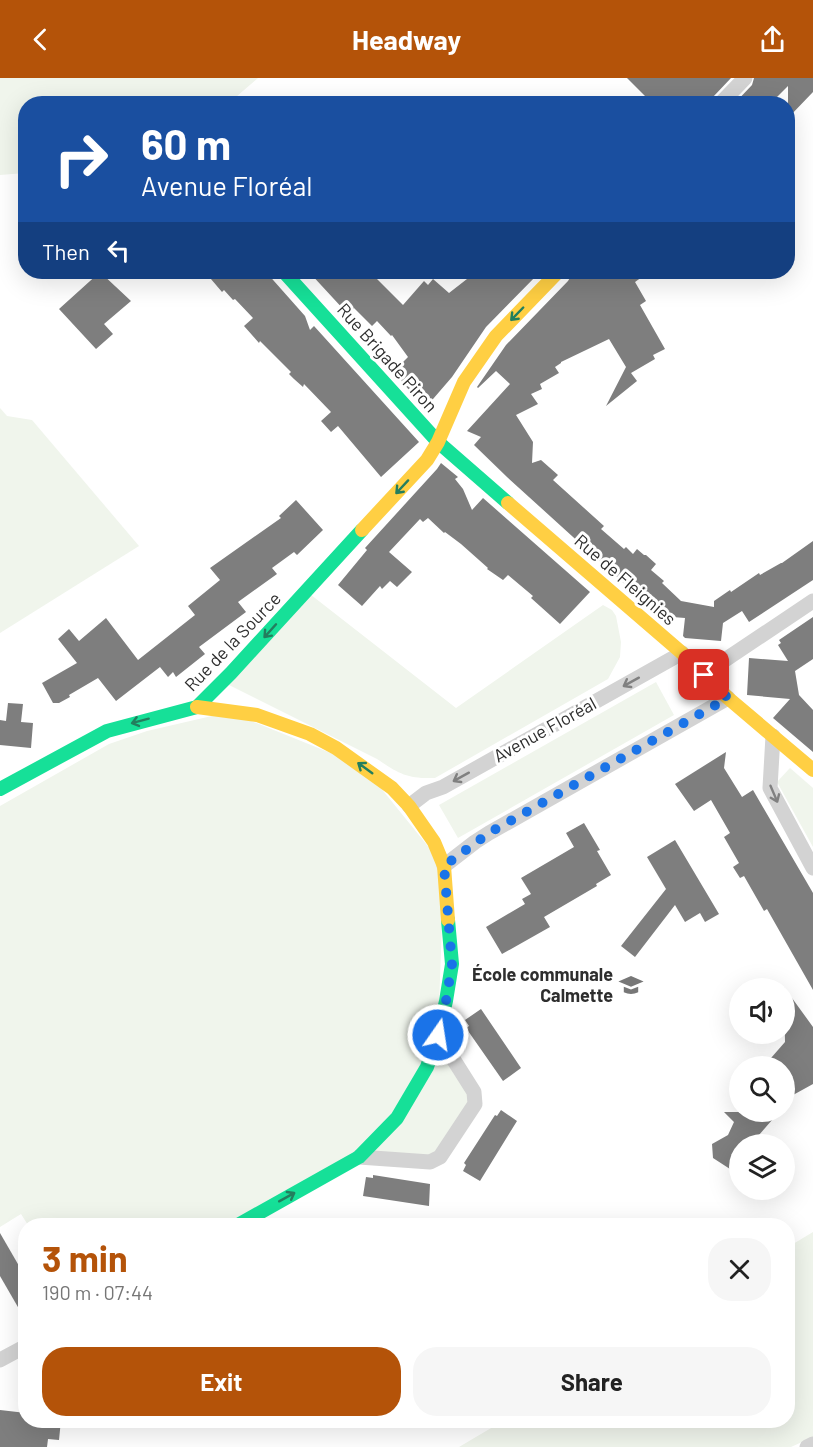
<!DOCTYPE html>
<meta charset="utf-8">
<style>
:root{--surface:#fff;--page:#f6f6f6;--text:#222;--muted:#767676;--accent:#b45309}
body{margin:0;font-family:Barlow,sans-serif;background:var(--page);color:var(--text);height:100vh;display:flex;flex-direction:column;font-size:22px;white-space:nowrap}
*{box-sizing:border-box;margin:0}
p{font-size:20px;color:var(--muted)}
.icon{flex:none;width:33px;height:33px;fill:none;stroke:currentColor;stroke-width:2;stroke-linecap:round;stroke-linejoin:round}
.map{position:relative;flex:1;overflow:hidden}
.details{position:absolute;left:18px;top:1140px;width:777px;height:210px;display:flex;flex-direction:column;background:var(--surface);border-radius:24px;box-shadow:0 6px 24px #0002}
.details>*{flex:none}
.hud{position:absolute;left:18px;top:18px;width:777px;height:183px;border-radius:24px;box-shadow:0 6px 24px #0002;background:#1a4fa0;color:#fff;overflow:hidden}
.tools{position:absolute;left:729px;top:900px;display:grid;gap:12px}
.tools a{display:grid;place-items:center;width:66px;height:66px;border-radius:50%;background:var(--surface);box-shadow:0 6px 24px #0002;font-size:30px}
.pin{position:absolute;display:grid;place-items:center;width:51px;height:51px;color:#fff;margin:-26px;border-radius:12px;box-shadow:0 3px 9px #0006}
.me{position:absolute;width:66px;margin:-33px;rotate:13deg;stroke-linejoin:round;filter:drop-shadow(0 0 4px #0008)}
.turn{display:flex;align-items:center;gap:21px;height:126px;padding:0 24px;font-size:27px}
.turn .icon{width:78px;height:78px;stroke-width:2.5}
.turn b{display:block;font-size:42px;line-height:51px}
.then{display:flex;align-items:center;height:57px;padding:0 24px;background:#0003;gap:12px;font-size:22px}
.round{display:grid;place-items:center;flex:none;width:63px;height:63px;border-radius:24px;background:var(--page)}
.summary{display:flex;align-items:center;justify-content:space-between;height:102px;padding:0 24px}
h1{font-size:36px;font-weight:700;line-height:45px;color:var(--accent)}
.action{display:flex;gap:12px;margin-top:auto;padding:12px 24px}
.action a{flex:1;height:69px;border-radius:24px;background:var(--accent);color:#fff;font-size:24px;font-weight:700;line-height:69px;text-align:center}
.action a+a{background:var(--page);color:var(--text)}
header{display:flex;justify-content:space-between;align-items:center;height:78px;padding:0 24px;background:var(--accent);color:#fff;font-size:27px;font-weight:700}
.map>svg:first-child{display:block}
.green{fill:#f0f5ec}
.building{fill:#7e7e7e}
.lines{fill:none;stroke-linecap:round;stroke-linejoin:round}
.street{stroke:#d3d3d3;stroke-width:15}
.fast{stroke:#16e098;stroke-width:14}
.slow{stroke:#ffcf43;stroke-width:14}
.oneway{stroke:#237e5e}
.oneway2{stroke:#808080}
.route{stroke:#1a73e8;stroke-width:10;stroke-dasharray:0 18}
.labels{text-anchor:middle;stroke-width:6;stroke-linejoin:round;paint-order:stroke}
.street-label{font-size:18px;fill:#2e2e2e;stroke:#fff}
.poi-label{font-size:18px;font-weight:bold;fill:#2e2e2e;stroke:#fff;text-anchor:end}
</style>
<header><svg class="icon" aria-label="back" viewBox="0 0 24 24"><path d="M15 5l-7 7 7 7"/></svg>Headway<svg class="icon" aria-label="share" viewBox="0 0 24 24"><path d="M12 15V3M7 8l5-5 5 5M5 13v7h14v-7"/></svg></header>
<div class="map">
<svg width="813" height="1369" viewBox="0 0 813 1369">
<rect width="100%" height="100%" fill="#fff"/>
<!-- green -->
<g class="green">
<polygon points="0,0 258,0 229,25 26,26 25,95 0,97"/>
<polygon points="0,330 7,338 32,342 139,468 0,555"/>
<path d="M 306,513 L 456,630 L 603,527 L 612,532 L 616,538 L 621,564 L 620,579 L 608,601 L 435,700 C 408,701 399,696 377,681 L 223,604 Z"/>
<polygon points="656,604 674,637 458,760 439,727"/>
<polygon points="229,634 363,688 444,788 438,957 474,1014 440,1079 359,1079 236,1147 28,1147 21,1136 0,1149 0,728 109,666 147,653"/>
<polygon points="790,690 813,710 813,769 777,704"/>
<polygon points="813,1154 813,1359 791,1369 459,1369 503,1343 788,1342 788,1169"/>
</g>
<!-- building -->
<g class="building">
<polygon points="627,0 731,0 713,19 710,26 653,26"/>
<polygon points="754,0 813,0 813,14 788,40 788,8 770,26 734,26 752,7"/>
<polygon points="100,194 131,223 104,246 113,256 96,271 59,231"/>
<polygon points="205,194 266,194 305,238 310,252 314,248 419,364 381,399 338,348 331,354 321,343 331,334 304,306 303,309 294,301 289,296 291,294 260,263 259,265 244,248 253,240 235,221 233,222 224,212 222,214"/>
<polygon points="309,194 370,194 403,227 424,203 428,207 433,201 449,215 476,194 540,194 486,249 452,299 427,328 423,328 397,298 401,295 397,290 408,279 392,257 391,258 377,243 372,248 354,230 351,233 345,233"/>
<polygon points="571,194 649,194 635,204 646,223 640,227 665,271 653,277 655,281 631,295 637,303 606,328 626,289 609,261 561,284 561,285 555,289 559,295 540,306 542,311 531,316 538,326 516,337 533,364 532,385 541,382 558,397 553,402 604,448 601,451 624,471 626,469 633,476 637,471 644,477 646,477 656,486 651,492 664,503 662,505 681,523 714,529 714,523 730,512 731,514 759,495 760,497 781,485 782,485 813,463 813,502 749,544 742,533 723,545 721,563 685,560 683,558 685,540 660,538 507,399 474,367 481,359 467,353 510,306 496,293 478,310 477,309 506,267 568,203 571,198"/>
<polygon points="441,385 458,399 455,401 463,411 472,432 483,420 590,514 560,546 531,520 533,518 508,497 503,502 487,491 488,490 461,466 445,454 444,455 428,440 423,444 420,441 389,474 412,494 397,509 390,503 382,511 380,508 362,528 338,507 367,472 365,470 437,391"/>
<polygon points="296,422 323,452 297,477 294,474 272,490 277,496 238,524 246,534 199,569 205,576 176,599 173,594 168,599 160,589 116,623 98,600 69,617 70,619 59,625 53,625 42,605 77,585 58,561 69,551 79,563 106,540 138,582 195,537 188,528 220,502 210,490 281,440 279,438"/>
<polygon points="813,539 813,581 795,593 799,617 813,632 813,674 773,640 790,621 747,617 749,580 788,583 778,567 781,565 779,562"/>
<polygon points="8,625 23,626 21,644 33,645 31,670 0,667 0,642 6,643"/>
<polygon points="726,674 724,690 742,719 753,712 813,815 813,912 767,831 764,833 744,798 740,800 733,789 739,785 724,759 730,755 711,722 694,733 675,706"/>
<polygon points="584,745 600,772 597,773 611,797 596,806 597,808 544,839 550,849 502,876 486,849 525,826 522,821 531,816 521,800 574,769 566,755"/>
<polygon points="675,762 719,836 705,844 700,835 685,844 675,827 635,879 621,868 666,811 647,779"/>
<polygon points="784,909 813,949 813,1006 784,1022 784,988 764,988 785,964"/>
<polygon points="481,931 521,990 503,1003 466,950 469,948 465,942"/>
<polygon points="501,1032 517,1043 480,1103 463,1093 466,1087 464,1085 495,1037 497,1038"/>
<polygon points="724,1034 779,1034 751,1066 740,1066 740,1086 730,1091 713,1080 712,1066 728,1057 734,1044"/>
<polygon points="373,1097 430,1106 429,1128 363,1118 366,1099 373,1100"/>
<polygon points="0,1155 26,1200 26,1243 0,1198"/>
<polygon points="0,1332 26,1335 26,1342 61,1342 59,1362 48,1361 47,1369 0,1369"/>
</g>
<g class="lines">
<!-- street -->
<g class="street">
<polyline points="720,26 745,0"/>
<polyline points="704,596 813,523"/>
<polyline points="773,658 770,710 813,790"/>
<polyline points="409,728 426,715 443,709 682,575"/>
<polyline points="444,788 475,764 489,755 728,620"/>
<polyline points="359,1079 430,1084 440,1079 475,1026 474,1014 438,957"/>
<polyline points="0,1282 26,1268"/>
<polyline points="807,1369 813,1366"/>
</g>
<!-- fast -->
<g class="fast">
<polyline points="284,194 438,364 508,425"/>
<polyline points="0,711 107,653 197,629 231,595 362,452"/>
<polyline points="236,1148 359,1079 397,1040 427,989 438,957 446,923 452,886 448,842"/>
</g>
<!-- slow -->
<g class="slow">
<polyline points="508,425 682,575 728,620 813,692"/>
<polyline points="362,452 427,382 438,364 464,304 496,258 558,194"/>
<polyline points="197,629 257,637 310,656 336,670 392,710 409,728 434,764 444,788 448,842"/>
</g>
</g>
<!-- one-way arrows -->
<defs><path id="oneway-shaft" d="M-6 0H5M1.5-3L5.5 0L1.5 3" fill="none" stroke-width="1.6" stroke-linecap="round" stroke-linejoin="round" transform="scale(1.5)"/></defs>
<g class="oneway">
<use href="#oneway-shaft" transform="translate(517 236) rotate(134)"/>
<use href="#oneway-shaft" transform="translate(402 409) rotate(133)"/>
<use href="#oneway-shaft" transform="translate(270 553) rotate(132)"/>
<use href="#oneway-shaft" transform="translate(140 643) rotate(165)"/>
<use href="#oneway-shaft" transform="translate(365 690) rotate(-144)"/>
<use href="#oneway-shaft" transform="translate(287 1119) rotate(-29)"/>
</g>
<g class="oneway2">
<use href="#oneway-shaft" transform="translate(631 604) rotate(151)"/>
<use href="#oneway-shaft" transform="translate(461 699) rotate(151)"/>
<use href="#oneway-shaft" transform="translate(774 716) rotate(67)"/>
</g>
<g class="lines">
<!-- route -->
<polyline class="route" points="438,957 446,923 452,886 444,788 489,755 728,620 704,597"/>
</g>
<!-- icons -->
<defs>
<g id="school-bare" transform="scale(1.8)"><path d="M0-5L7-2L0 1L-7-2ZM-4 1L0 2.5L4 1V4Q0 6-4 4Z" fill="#777" stroke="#fff" stroke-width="2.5" paint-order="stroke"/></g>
</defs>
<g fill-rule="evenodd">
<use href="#school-bare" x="631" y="907"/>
</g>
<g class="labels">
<!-- street labels -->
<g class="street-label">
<text transform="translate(387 280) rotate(48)" y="6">Rue Brigade Piron</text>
<text transform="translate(625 502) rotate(41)" y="6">Rue de Fleignies</text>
<text transform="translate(233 564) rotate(-46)" y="6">Rue de la Source</text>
<text transform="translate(545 652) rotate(-29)" y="6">Avenue Floréal</text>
</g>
<!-- poi labels -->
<g class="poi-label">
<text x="613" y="903">École communale<tspan x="613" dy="21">Calmette</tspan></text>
</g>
</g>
</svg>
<div class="tools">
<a><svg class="icon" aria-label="sound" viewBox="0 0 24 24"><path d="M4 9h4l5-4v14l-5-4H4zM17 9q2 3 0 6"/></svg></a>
<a><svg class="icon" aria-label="search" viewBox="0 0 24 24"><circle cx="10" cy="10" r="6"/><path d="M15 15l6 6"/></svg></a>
<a><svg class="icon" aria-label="layers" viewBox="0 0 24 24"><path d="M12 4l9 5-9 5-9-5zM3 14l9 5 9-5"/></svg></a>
</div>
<div class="pin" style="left:704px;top:597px;background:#d93025"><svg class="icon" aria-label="arrive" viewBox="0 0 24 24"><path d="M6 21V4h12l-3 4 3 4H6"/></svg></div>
<svg class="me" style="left:438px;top:957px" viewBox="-20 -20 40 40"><circle r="17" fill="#1a73e8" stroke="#fff" stroke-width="3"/><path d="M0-11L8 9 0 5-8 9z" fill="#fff"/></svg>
<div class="hud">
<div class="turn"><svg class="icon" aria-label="right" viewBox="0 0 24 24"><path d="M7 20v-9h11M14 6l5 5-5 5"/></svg><div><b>60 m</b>Avenue Floréal</div></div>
<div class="then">Then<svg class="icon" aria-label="left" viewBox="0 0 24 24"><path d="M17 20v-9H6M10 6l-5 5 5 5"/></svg></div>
</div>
<section class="details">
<div class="summary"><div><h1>3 min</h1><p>190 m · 07:44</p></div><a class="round"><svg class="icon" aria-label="close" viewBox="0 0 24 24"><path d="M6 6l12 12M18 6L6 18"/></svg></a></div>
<div class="action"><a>Exit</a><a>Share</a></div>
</section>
</div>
